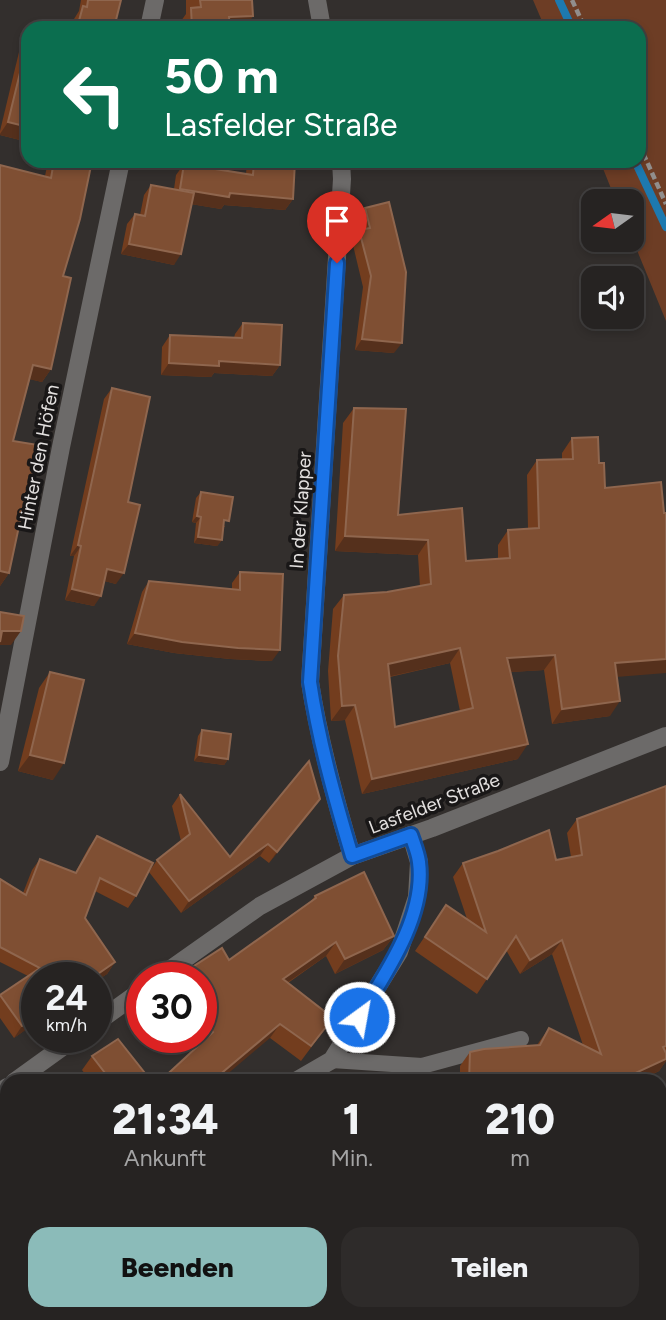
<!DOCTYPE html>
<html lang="de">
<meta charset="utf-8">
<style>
:root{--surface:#262322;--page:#2e2b2a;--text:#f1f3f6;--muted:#a4a4a5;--line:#424040;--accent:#8bbbb9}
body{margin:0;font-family:Figtree,sans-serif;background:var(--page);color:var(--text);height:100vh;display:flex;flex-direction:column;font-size:26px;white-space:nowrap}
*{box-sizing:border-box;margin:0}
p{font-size:23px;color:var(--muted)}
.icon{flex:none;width:38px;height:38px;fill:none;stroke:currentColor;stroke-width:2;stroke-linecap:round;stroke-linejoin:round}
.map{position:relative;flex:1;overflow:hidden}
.drawer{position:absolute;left:0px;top:1074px;width:667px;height:247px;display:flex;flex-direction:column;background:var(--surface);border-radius:21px 21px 0 0;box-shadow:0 4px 10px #0003,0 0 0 2px var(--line)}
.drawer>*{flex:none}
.guide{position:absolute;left:21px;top:21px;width:625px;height:147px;border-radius:21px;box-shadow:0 4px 10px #0003,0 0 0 2px var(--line);background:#0b6e4f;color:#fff;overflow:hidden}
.needle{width:46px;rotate:256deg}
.tools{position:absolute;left:581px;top:189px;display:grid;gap:14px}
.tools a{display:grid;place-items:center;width:63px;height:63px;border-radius:14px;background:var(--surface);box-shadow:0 4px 10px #0003,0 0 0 2px var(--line);font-size:35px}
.speed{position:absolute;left:21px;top:962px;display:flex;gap:14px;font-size:35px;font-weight:700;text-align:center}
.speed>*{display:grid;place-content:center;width:91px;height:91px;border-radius:50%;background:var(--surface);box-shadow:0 4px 10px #0003,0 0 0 2px var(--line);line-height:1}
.speed small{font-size:18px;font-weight:400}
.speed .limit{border:10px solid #d22;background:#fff;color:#111}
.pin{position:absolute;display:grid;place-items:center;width:60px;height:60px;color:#fff;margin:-72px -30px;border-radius:50% 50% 50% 0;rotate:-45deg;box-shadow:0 0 7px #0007}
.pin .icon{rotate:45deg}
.me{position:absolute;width:77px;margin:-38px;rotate:32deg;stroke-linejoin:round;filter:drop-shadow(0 0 5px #0008)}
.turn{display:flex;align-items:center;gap:24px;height:147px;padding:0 28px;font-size:32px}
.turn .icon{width:91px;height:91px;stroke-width:2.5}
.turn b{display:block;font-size:49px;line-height:60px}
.eta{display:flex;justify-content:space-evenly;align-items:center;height:119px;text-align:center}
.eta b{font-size:42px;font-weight:800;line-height:49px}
.cta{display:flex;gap:14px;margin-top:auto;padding:14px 28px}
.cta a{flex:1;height:80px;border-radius:21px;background:var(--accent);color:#111;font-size:28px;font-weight:800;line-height:80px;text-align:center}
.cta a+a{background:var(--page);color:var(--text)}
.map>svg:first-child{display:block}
.green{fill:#6d3d25}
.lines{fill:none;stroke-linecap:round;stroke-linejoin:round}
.stream{stroke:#1d79af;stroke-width:8}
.path{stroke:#918e8c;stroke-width:4.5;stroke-dasharray:7 3.5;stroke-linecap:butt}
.lane{stroke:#6c6a69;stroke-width:16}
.street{stroke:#6c6a69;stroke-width:18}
.wall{fill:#733d1e;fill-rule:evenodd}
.shaded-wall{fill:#55301c}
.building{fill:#7f4f33;stroke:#8f664e;stroke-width:2;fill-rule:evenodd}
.route-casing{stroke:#114b97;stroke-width:18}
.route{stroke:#1a73e8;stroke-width:12}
.labels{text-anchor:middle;stroke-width:7;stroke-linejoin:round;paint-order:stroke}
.street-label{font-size:19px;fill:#e3e0df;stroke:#191717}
</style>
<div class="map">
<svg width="666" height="1320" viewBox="0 0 666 1320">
<rect width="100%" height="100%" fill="#332f2d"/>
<!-- green -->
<g class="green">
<polygon points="533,0 666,0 666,321 632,238 632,201 616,201 600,161 639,161 639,28 545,28"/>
<polygon points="168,1314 470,1314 479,1320 168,1320"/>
</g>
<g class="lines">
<!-- stream -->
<g class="stream">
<polyline points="559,0 572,28"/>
<polyline points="635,161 666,227"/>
</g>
<!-- path -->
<g class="path">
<polyline points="572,0 585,28"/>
<polyline points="639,144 666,204"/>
</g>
<!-- lane -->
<polyline class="lane" points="332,1060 422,1066 521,1039"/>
<!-- street -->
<g class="street">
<polyline points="317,0 322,28"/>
<polyline points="149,28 155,0"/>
<path d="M 341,161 L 342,179 L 310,682 C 319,741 335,799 352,856"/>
<polyline points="0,762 61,447 121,161"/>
<polyline points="158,978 260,906 352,856 432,828 666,736"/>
<polyline points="96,1023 142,990"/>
<polyline points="14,1082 75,1038"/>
<polyline points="294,1082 332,1060 399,952 417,897 419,862 411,835"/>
<polyline points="0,1092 7,1087"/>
<polyline points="57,1320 59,1314"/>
</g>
</g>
<!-- wall -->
<g class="wall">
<polygon points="81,0 121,0 114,28 71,28 74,19 79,11"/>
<polygon points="186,0 252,0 253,16 244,28 176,28 186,14"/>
<polygon points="28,40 28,142 0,135 0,131 19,52"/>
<polygon points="48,161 92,161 63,276 51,369 42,382 30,379 13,441 24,504 9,573 0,586 0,165 45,176"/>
<polygon points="247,161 295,161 293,199 285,210 224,205 221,209 191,204 174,265 121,254 127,224 135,214 140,215 144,195 151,185 174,189 176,175 184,164 246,174"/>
<polygon points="365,208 394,353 355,350 363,287 352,241 360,230 358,219"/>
<polygon points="243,323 280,365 272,376 214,373 211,377 161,375 162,347 170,335 234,338 235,334"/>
<polygon points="112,388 128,502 116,584 105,581 94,606 65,600 74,556 70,556 104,399"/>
<path d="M 354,408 L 398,515 L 466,561 L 498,559 L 498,545 L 508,530 L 528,529 L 527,475 L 537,460 L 562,459 L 562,453 L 572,438 L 599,463 L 617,677 L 610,716 L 552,724 L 544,670 L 510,672 L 518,759 L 362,794 L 345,720 L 331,721 L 328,671 L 333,609 L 344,595 L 387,592 L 420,587 L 418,555 L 335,551 L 343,423 ZM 450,663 L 460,711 L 395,727 L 390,677 Z"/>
<polygon points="201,492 225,527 223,527 222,540 217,546 194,543 196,523 192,522 196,498"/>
<polygon points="240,572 272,661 230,659 174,653 127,644 142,592 149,581 232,590 232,583"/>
<polygon points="50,672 53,780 18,771 39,688"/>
<polygon points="202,730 228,759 224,765 194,761 198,736"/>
<polygon points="666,786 666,1061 659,1071 637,1082 460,1082 460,1066 470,1052 537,1045 549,1028 583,1045 552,954 520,974 506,950 477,994 415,951 446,905 467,919 453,877 463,863 556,860 571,857 567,833 577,819"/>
<polygon points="180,794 230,857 320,799 269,863 260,856 181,913 149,872 157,860 181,841 172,806"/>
<polygon points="97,836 136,896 128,908 95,891 85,918 115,962 107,974 96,981 96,978 14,1038 0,1018 0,996 28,976 0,962 0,879 23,893 32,870 40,859 75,873 89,847"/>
<polygon points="315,896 394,936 383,950 335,974 326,956 288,983 333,1018 301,1061 270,1038 200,1043 197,1038 201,1038 201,978 176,978 177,977 229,960 310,902"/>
<polygon points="92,1056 152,1082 91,1082 82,1070"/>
<polygon points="660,1099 666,1160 660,1169"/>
<polygon points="7,1269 7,1314 21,1314 17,1320 0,1320 0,1272 3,1275"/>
<polygon points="96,1314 137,1314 134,1319 122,1320 96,1320"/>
</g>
<!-- shaded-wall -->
<g class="shaded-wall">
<polygon points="253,16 244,28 222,28 229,17"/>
<polygon points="8,122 28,127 28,142 0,135 0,134"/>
<polygon points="180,189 230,193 293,199 285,210 224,205 221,209 172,201"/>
<polygon points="129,244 181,254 174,265 121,254"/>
<polygon points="362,339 402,343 394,353 355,350"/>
<polygon points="219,361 280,365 272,376 214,373 211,377 161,375 169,363"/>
<polygon points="33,365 51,369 42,382 24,378"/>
<polygon points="197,516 201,517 196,523 192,522"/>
<polygon points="345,536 428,540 418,555 335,551"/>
<polygon points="198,537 222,540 217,546 194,543"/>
<polygon points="78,545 81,546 74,556 70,556"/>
<polygon points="107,569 124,573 116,584 100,580"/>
<polygon points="0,571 9,573 0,586"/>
<polygon points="72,589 101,596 94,606 65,600"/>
<polygon points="2,631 21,631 11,645 0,645 0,634"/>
<polygon points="135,633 280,650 272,661 230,659 174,653 127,644"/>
<polygon points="460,648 450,663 378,679 388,664"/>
<polygon points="555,655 544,670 496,673 507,658"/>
<polygon points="666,659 666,673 604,678 615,663"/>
<polygon points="620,701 610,716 552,724 562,709"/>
<polygon points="355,705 345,720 331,721 342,706"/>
<polygon points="528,744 518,759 362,794 372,779"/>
<polygon points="30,755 64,763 53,780 18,771"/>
<polygon points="199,755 228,759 224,765 194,761"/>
<polygon points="320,799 312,811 269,863 277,852"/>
<polygon points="268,844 260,856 181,913 189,901"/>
<polygon points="394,936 383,950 335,974 345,959"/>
<polygon points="562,940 552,954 520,974 530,960"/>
<polygon points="336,942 326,956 272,993 283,979"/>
<polygon points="115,962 107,974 96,981 96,978 92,978"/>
<polygon points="37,1016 37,1022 14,1038 22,1026"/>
<polygon points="280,1024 270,1038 218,1082 211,1082"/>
<polygon points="666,1059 666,1061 659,1071 637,1082 617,1082"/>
<polygon points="7,1156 7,1162 0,1168 0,1162"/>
<polygon points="102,1314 137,1314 134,1319 98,1320"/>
</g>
<!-- building -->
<g class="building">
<polygon points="88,0 121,0 114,28 77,28 83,6 87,7"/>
<polygon points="200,0 252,0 253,16 229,17 230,28 192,28 191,8 201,7"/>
<polygon points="28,40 28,127 8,122"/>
<polygon points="54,161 92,161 80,219 63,276 71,278 51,369 33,365 13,441 38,445 28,498 25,498 9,573 0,571 0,165 51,178"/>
<polygon points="254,161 295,161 293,199 230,193 229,197 180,189 184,164 253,175"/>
<polygon points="151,185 194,193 181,254 129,244 135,214 145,216"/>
<polygon points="389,202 406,272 402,343 362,339 371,276 359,230 370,228 365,208"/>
<polygon points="243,323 282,325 280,365 219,361 219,366 169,363 170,335 242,338"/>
<polygon points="112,388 150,397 128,502 140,505 124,573 107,569 101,596 72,589 81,546 78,545"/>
<path d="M 354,408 L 406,409 L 398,515 L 462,508 L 466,561 L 510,558 L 508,530 L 539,528 L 537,460 L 573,459 L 572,438 L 598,437 L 599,463 L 604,463 L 605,488 L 661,482 L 664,513 L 666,513 L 666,659 L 615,663 L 620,701 L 562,709 L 555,655 L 507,658 L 528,744 L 372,779 L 355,705 L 342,706 L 338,656 L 344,595 L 387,592 L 431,584 L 428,540 L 345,536 ZM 460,648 L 473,708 L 395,727 L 388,664 Z"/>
<polygon points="201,492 233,497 229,521 224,520 222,540 198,537 201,517 197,516"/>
<polygon points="240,572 283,574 280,650 238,648 182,642 135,633 149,581 240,590"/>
<polygon points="0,612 24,616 21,631 2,631 0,642"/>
<polygon points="50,672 84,680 64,763 30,755"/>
<polygon points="202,730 231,734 228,759 199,755"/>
<polygon points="309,761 320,799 277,852 268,844 189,901 157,860 190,834 180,794 230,857"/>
<polygon points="666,786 666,1046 663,1047 666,1053 666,1059 618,1081 620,1082 469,1082 470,1052 484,1049 540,1045 549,1028 601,1054 562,940 530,960 516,936 487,979 425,937 446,905 486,932 463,863 498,851 549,830 556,860 582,855 577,819"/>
<polygon points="97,836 153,863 136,896 100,878 85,918 115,962 92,978 37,978 37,1016 22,1026 0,995 40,968 0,947 0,879 26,895 40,859 76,873"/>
<polygon points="364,872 394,936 345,959 336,942 283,979 333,1018 311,1046 280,1024 211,1082 159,1082 213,1032 201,1015 201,978 178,978 177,977 222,948 229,960 316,898 315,896"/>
<polygon points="118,1039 152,1082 112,1082 92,1056"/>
<polygon points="386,1074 426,1074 426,1082 385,1082"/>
<polygon points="660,1099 666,1102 665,1161 660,1158"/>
<polygon points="7,1113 7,1156 0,1162 0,1117 1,1118"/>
<polygon points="0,1179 7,1187 7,1189 0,1195"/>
<polygon points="7,1270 7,1310 2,1307 0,1310 0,1272 3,1275"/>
<polygon points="12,1314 21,1314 18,1318"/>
</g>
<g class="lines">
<!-- route casing -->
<g class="route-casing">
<path id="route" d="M 337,263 L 310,682 C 319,742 335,799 352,856 L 411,835 C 414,844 418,853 419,862 C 426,916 386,973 359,1017"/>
</g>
<!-- route -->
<use href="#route" class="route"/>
</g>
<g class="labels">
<!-- street labels -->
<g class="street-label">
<text transform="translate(38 457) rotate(-79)" y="7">Hinter den Höfen</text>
<text transform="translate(300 510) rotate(-86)" y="7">In der Klapper</text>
<text transform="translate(434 803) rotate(-21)" y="7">Lasfelder Straße</text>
</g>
</g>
</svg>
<div class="tools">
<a><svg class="needle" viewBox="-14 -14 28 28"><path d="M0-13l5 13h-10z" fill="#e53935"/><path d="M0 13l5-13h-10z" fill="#a4a4a5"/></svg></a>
<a><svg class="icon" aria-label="sound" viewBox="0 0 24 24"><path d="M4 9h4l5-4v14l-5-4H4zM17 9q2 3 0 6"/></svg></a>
</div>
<div class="speed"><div>24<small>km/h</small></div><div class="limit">30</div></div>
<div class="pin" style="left:337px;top:263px;background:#d93025"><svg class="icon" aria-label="arrive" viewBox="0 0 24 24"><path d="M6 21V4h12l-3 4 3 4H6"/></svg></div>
<svg class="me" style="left:359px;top:1017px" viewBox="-20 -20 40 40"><circle r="17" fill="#1a73e8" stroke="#fff" stroke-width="3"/><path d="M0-11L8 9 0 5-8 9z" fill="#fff"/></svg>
<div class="guide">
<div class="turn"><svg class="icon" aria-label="left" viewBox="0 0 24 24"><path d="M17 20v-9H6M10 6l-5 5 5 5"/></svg><div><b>50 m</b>Lasfelder Straße</div></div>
</div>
<section class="drawer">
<div class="eta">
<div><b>21:34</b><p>Ankunft</p></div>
<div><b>1</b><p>Min.</p></div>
<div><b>210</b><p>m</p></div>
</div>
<div class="cta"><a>Beenden</a><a>Teilen</a></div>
</section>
</div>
